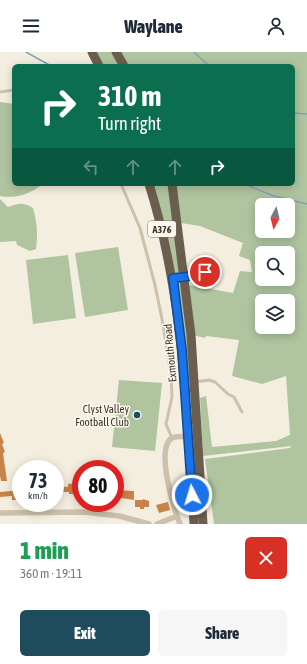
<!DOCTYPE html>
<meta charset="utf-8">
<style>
:root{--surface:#fff;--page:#f6f6f7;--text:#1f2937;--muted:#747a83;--accent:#1e4c5d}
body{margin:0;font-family:"Asap Condensed",sans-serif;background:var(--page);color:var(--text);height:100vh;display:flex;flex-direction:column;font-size:15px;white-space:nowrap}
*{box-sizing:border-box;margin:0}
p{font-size:13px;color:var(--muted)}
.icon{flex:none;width:22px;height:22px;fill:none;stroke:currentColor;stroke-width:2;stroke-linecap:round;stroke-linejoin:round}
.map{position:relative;height:472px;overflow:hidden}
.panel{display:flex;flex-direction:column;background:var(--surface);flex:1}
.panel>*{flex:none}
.hud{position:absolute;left:12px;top:12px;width:283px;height:122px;border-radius:6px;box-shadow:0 2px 10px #0003;background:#0b6e4f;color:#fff;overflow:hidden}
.needle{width:26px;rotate:187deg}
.tools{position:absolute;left:255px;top:146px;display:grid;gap:8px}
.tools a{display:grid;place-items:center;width:40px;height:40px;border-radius:6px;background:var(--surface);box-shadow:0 2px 10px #0003;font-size:20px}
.speed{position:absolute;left:12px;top:408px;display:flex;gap:8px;font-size:20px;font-weight:700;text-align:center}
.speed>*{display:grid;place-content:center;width:52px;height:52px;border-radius:50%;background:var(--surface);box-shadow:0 2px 10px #0003;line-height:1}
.speed small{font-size:10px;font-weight:400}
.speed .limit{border:6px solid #d22;background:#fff;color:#111}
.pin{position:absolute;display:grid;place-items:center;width:34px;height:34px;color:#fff;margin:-17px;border:2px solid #fff;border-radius:50%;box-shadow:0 1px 4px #0007}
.me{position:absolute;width:44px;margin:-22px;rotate:355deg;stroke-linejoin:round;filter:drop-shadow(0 0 3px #0008)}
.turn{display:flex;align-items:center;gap:14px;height:84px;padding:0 20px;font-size:18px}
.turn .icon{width:52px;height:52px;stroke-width:2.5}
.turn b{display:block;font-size:28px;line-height:34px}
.lanes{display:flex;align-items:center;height:38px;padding:0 20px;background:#0003;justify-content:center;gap:20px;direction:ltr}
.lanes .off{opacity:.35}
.round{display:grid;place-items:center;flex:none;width:42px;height:42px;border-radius:6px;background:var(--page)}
.overview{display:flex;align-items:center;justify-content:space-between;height:68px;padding:0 20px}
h1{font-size:24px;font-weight:800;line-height:30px;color:#1e9e55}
.action{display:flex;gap:8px;margin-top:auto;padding:8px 20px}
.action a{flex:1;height:46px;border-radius:6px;background:var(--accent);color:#fff;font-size:16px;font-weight:800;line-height:46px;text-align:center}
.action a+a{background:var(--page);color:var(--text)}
header{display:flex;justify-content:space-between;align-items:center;height:52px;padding:0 20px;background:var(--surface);font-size:18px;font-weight:800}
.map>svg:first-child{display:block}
.green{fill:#afc49f;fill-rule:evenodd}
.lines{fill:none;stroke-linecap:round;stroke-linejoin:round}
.stream{stroke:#7ea5b2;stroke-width:1.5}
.building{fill:#c88349}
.service{stroke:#cdc1ab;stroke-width:3}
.minor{stroke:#cdc1ab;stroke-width:5.5}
.trunk{stroke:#6c5e4e;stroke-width:9}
.route-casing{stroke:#114b97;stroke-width:10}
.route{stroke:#1a73e8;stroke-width:7}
.poi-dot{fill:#1e4c5d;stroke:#fbf7ed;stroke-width:1.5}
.labels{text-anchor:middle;stroke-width:3;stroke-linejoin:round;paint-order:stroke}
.shield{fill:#fbf7ed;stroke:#746e64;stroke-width:1}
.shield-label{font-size:10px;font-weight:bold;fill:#3a332a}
.street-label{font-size:11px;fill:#3a332a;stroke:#fbf7ed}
.poi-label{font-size:11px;fill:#3a332a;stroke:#fbf7ed;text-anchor:end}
</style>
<header><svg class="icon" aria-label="menu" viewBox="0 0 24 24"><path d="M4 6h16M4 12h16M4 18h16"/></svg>Waylane<svg class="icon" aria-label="person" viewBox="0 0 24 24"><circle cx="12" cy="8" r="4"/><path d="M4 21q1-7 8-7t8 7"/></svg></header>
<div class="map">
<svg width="307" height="472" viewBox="0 0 307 472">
<rect width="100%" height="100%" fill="#f4eee0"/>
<!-- green -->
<g class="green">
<polygon points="95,0 113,0 121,14 102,14"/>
<path d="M 118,0 L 307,0 L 307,472 L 214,472 L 205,407 L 290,396 L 291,394 L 203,404 L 200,346 L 206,344 L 212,395 L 276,389 L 290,383 L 286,324 L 262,332 L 232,324 L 239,288 L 206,284 L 205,286 L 193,283 L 188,233 L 233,241 L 240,219 L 252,220 L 250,208 L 239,204 L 243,191 L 200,174 L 181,171 L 175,132 L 293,132 L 293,14 L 126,14 ZM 262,153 L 288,153 L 288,179 L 262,179 ZM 262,201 L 288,201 L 288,227 L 262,227 ZM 262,249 L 288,249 L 288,275 L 262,275 Z"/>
<path d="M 0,50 L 14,52 L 14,132 L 43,132 C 30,142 16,147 0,144 Z"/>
<polygon points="151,132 169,132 190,302 190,367 187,322"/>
<path d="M 0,147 L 8,155 C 19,151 23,150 33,156 C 37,170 38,182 36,197 L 30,199 L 17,193 L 16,189 L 0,190 Z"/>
<polygon points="118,195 128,258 85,265 75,201"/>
<polygon points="68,203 76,266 33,272 26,208"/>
<polygon points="119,328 162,331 155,399 112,395"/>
</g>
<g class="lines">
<!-- stream -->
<g class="stream">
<polyline points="26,0 51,14"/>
<polyline points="194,0 209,14"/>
<polyline points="293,61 307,62"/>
<polyline points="244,132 274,144 307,152"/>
</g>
</g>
<!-- building -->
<g class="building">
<polygon points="0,381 4,391 2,392 5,400 3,401 7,429 1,429 0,424"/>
<polygon points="77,431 81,432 81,442 69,442 69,440 59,440 59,443 55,443 55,434 68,435 68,432"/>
<polygon points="21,438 21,445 16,445 16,448 12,448 12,444 0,445 0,440"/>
<polygon points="115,438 134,439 134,448 115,445"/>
<polygon points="143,447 149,449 149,455 144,455 144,457 140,457 140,455 135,455 135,448 143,448"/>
<polygon points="168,450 170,458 159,461 156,453"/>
</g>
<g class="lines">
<!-- service -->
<g class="service">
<polyline points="0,40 14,38"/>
<polyline points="121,132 140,176 155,233 163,272 171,323 172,345 166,372 172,386"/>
<polyline points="174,226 185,225 205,220"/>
<polyline points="195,330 209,328 215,330 228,342 234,345 242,360"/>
</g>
<!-- minor -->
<g class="minor">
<polyline points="0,461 84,460 119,464 149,472"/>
<polyline points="177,464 180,472"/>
<path d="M 157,472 L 177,464 C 172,450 156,395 172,386 C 177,383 185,385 191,385"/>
</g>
<!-- trunk -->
<g class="trunk">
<polyline points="92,0 99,14"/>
<polyline points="116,0 124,14"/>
<path d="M 149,132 C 184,243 186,357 194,472"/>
<polyline points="172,132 191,283 203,472"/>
</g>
</g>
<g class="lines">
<!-- route casing -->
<g class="route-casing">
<polyline id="route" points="192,443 182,298 173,226 185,225 205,220"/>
</g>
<!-- route -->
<use href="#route" class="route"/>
</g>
<!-- markers -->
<circle class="poi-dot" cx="137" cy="363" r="4"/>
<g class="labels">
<!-- shield labels -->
<rect class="shield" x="148" y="169" width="28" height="16" rx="3"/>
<g class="shield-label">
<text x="162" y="181">A376</text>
</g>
<!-- street labels -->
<g class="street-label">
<text transform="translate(170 301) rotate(-95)" y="4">Exmouth Road</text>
</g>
<!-- poi labels -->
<g class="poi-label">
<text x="129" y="361">Clyst Valley<tspan x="129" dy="13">Football Club</tspan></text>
</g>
</g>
</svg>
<div class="tools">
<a><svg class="needle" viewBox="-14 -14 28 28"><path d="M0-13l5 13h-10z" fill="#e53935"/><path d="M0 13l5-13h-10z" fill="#747a83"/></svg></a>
<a><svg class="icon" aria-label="search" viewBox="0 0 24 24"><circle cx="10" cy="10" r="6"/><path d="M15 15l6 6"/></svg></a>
<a><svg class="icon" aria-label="layers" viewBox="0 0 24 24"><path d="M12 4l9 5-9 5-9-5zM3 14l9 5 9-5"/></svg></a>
</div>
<div class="speed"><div>73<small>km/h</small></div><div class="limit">80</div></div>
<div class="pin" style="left:205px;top:220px;background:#d93025"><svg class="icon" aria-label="arrive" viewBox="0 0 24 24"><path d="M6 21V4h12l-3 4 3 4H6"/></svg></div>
<svg class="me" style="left:192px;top:443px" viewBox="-20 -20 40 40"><circle r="17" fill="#1a73e8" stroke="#fff" stroke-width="3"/><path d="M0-11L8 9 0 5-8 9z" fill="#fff"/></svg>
<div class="hud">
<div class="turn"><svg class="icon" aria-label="right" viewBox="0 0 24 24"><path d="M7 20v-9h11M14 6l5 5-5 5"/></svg><div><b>310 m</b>Turn right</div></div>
<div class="lanes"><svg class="icon off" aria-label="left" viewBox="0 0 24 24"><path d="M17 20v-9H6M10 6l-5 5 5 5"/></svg><svg class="icon off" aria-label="ahead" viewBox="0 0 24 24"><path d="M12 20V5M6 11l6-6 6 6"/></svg><svg class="icon off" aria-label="ahead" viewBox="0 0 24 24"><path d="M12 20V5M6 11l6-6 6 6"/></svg><svg class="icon" aria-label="right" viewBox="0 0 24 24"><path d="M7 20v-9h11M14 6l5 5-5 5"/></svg></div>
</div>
</div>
<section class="panel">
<div class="overview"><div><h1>1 min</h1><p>360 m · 19:11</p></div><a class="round" style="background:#d93025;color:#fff"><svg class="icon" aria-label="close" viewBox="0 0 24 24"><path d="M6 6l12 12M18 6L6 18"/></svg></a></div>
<div class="action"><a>Exit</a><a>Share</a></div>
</section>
